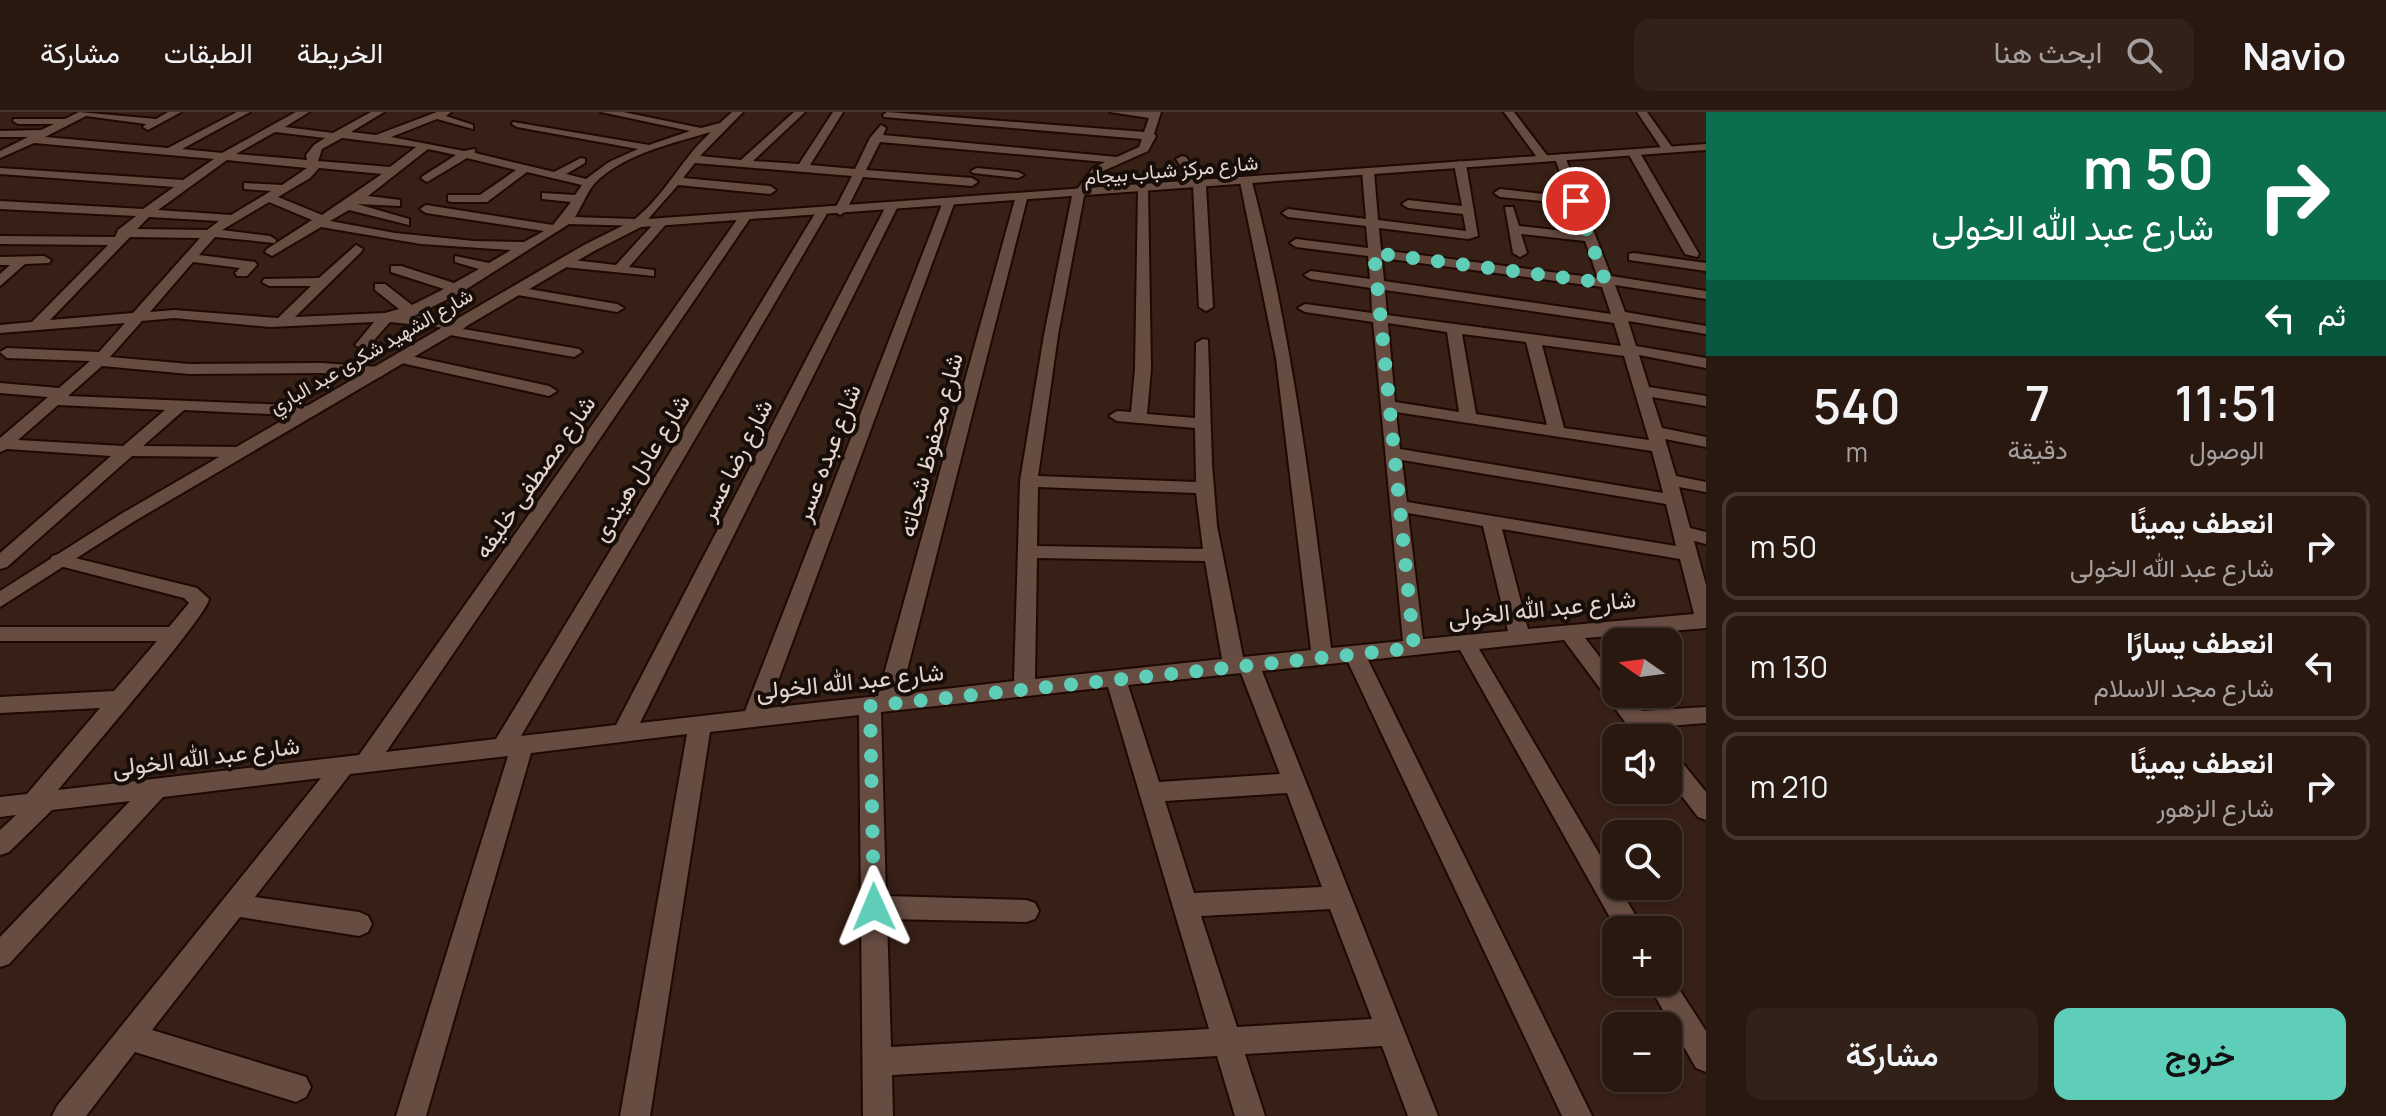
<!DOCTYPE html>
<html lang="ar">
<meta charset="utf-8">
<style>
:root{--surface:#291810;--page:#312119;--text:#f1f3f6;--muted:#a5a09f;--line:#453730;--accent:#5eceb8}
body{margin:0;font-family:Manrope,Vazirmatn,sans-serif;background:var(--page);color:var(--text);direction:rtl;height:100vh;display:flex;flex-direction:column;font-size:30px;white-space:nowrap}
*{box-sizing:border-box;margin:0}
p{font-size:26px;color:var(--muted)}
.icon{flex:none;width:44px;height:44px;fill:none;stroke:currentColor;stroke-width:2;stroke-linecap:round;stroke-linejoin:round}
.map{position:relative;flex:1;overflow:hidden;direction:ltr}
.details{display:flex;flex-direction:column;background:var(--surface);width:680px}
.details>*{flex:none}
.top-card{background:#0b6e4f;color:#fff;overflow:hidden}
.needle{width:52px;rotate:284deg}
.controls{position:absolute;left:1602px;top:516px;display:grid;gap:16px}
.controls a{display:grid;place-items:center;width:80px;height:80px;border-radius:16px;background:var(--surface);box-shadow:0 2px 6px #0004,0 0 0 2px var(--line);font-size:40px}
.pin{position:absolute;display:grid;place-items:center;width:68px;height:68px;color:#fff;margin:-34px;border:4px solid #fff;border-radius:50%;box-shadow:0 2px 8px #0007}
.me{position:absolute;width:88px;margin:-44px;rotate:359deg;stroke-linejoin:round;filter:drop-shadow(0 0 6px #0008)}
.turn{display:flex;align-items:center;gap:28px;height:168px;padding:0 40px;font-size:36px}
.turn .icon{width:104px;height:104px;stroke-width:2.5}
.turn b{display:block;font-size:56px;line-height:68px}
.then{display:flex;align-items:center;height:76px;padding:0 40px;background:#0003;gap:16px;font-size:30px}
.eta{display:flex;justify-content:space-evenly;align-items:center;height:136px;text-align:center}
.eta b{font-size:48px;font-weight:600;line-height:56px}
.button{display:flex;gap:16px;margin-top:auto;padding:16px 40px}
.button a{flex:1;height:92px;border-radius:16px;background:var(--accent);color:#111;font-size:32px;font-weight:600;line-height:92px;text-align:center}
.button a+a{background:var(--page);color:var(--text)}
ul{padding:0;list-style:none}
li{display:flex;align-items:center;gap:24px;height:108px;margin:0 16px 12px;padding:0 24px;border:4px solid var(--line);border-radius:16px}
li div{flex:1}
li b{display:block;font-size:30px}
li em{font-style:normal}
header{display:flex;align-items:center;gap:48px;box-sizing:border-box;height:112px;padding:0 40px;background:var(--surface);border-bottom:2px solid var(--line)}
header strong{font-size:38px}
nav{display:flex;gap:44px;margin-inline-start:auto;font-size:28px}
.search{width:560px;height:72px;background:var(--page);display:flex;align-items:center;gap:20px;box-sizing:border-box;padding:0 28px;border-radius:16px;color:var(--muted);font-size:30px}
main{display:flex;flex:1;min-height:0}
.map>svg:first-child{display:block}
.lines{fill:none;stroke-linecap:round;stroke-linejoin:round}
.minor-casing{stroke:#1e0903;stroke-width:4}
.secondary-casing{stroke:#1e0903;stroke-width:4}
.minor{fill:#674c41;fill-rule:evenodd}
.secondary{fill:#674c41;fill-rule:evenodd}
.route{stroke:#5eceb8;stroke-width:14;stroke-dasharray:0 25.2}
.labels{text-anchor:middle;stroke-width:8;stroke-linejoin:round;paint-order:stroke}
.far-street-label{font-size:20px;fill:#e4d4cd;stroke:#170d09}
.street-label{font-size:24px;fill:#e4d4cd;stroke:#170d09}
</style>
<header>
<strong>Navio</strong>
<div class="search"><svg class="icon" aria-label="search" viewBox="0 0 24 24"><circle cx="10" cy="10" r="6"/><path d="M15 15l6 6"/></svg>ابحث هنا</div>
<nav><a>الخريطة</a><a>الطبقات</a><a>مشاركة</a></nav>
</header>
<main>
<section class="details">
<div class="top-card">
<div class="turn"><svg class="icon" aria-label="right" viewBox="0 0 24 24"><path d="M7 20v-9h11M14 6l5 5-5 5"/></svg><div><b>50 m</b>شارع عبد الله الخولى</div></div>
<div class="then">ثم<svg class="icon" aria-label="left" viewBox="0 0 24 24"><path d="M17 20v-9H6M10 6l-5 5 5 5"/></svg></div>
</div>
<div class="eta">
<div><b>11:51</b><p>الوصول</p></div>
<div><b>7</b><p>دقيقة</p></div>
<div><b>540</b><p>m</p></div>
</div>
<ul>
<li><svg class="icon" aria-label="right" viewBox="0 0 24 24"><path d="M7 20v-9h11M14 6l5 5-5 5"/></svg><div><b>انعطف يمينًا</b><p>شارع عبد الله الخولى</p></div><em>50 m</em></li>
<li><svg class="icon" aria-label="left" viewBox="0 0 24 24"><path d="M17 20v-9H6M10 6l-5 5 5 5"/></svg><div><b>انعطف يسارًا</b><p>شارع مجد الاسلام</p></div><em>130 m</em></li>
<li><svg class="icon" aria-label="right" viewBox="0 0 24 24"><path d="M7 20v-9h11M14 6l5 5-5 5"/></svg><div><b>انعطف يمينًا</b><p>شارع الزهور</p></div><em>210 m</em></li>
</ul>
<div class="button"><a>خروج</a><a>مشاركة</a></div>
</section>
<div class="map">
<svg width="1706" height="1004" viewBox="0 0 1706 1004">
<rect width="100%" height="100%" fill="#372016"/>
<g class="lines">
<!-- minor casing -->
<g class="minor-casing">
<g id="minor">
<path d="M 79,0 L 156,7 L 168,0 L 181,0 L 148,18 L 143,15 L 146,12 L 86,4 L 45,25 L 168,36 L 237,0 L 250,0 L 182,37 L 222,41 L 296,0 L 309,0 L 285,15 L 333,21 L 371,0 L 384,0 L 351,20 L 376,23 L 437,0 L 451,0 L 446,4 L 473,13 L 473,17 L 437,7 L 391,25 L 464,39 L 475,37 L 475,41 L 554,60 L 581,46 L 585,47 L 585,51 L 566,62 L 586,67 L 609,50 L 638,37 L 517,15 L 512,12 L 513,10 L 649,33 L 690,19 L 601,0 L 623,0 L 701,16 L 720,11 L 732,0 L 743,0 L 700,44 L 741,48 L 794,0 L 805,0 L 753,49 L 799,52 L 833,0 L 843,0 L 810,53 L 855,57 L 870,26 L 881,13 L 886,16 L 883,23 L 1117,45 L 1139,35 L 1142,27 L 884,5 L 883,3 L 887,0 L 1144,20 L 1149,6 L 1110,0 L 1161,0 L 1154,22 L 1156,24 L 1148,39 L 1101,60 L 1084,84 L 1058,223 L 1038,364 L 1196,370 L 1195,316 L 1117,309 L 1109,304 L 1117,299 L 1131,300 L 1135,257 L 1138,78 L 1148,75 L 1151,257 L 1147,302 L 1195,306 L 1196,231 L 1203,227 L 1208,228 L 1212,352 L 1217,414 L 1243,545 L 1311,538 L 1276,246 L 1240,70 L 1246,66 L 1252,70 C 1292,223 1311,379 1331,536 L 1403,529 L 1373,210 L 1305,200 L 1298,196 L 1305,192 L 1372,201 L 1371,176 L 1311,167 L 1304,163 L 1311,159 L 1370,167 L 1368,144 L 1296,135 L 1290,131 L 1296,127 L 1368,136 L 1366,114 L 1288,105 L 1282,101 L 1288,97 L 1366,107 L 1362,59 L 1368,56 L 1374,59 L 1378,108 L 1466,119 L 1463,102 L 1408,96 L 1402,92 L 1408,88 L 1462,94 L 1454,52 L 1460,49 L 1466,52 L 1478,124 L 1468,127 L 1379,116 L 1381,138 L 1598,166 L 1585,129 L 1521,122 L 1527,141 L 1520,145 L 1513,141 L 1505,95 L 1513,95 L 1519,114 L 1582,121 L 1572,92 L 1500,85 L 1494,81 L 1500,77 L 1569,85 L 1554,44 L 1564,42 L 1611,164 L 1706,179 L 1706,187 L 1615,173 L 1625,200 L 1706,214 L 1706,222 L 1628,209 L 1636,234 L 1706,246 L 1706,256 L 1639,243 L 1649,275 L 1706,284 L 1706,294 L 1652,285 L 1662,316 L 1706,325 L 1706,335 L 1665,327 L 1676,364 L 1706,370 L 1706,380 L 1679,375 L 1690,416 L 1706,420 L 1706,432 L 1694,429 L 1706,473 L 1706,516 L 1585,526 L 1616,566 L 1616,582 L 1628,582 L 1642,599 L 1706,595 L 1706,611 L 1654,615 L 1661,626 L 1637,626 L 1564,528 L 1479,537 L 1644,818 L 1617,818 L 1460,538 L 1368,548 L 1592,1004 L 1562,1004 L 1348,550 L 1262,559 L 1438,1004 L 1408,1004 L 1382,934 L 1245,942 L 1265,1004 L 1235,1004 L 1217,944 L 892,963 L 893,1004 L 863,1004 L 859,603 L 710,620 L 650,1004 L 620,1004 L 687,622 L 531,641 L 426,1004 L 396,1004 L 508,644 L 350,662 L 255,785 L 359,800 L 368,804 L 372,812 L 368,820 L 359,824 L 240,805 L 152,918 L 306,965 L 311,975 L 306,985 L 296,990 L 135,940 L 86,1004 L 52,1004 L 57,994 L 321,666 L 163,685 L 9,852 L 0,855 L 0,825 L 130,689 L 52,698 L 9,740 L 0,743 L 0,718 L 16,703 L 0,705 L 0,685 L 27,682 L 100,596 L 0,601 L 0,585 L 114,579 L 157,529 L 0,529 L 0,515 L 169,515 L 189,491 L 184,486 L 52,452 L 50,448 L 52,444 L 59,442 L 197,476 L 209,487 C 207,504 80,651 58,678 L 359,643 L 741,102 L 749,102 L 751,105 L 386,640 L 496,627 L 816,100 L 826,97 L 828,100 L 521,624 L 616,613 L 885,96 L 895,93 L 897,96 L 640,611 L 745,599 L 942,92 L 948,88 L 954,92 L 768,596 L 878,584 L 1015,87 L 1021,83 L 1027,87 L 901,582 L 1014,569 L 1020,369 L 1044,223 L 1072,84 L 1093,56 L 1105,50 L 880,30 L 866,58 L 972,66 L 978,70 L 972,74 L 863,65 L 846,99 L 840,103 L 834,99 L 852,64 L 695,51 L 683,66 L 770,74 L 776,78 L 770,82 L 678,73 L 642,114 L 569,112 L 462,180 L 414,204 L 461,209 L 468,213 L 463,217 L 579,237 L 582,240 L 574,245 L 450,223 L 443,219 L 446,216 L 390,210 L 367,236 L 362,237 L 355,233 L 374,210 L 270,215 L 174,206 L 142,209 L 110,245 L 189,252 L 321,251 L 380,255 L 388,260 L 380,265 L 321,261 L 189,262 L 102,254 L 68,284 L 312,294 L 320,299 L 312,304 L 184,298 L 143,334 L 241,335 L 249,340 L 241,345 L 132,344 L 7,455 L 0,457 L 0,441 L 111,344 L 7,337 L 0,340 L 0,326 L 48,285 L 0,281 L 0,271 L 59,276 L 90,249 L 7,246 L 0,240 L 7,236 L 99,240 L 125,211 L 0,221 L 0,213 L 32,210 L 108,133 L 0,132 L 0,124 L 115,125 L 118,118 L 136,104 L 0,97 L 0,89 L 143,97 L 174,75 L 0,62 L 0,56 L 183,68 L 214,47 L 34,31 L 0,46 L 0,39 L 28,25 L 0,25 L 0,19 L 41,18 L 54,12 L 18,12 L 13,9 L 14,7 L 65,7 ZM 275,20 L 325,26 L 314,33 L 306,43 L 307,48 L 236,42 ZM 711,20 C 681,47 667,81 635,107 L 575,105 C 582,94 586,82 594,72 C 621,43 673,31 711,20 ZM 342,26 L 416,35 L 390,55 L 318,49 L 322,37 ZM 428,37 L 456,43 L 423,64 L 421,66 L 427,70 L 467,46 L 516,58 L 480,83 L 448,83 L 448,89 L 452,90 L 487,90 L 527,60 L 582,73 L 575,83 L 542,81 L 542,87 L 571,90 L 553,113 L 426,93 L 420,97 L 426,101 L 544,119 L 524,130 L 474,129 L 395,121 L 330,109 L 349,98 L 409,113 L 409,107 L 357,92 L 400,94 L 400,88 L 368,84 ZM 227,48 L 307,56 L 282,73 L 244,71 L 244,77 L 271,79 L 231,103 L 158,98 ZM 319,56 L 382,62 L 322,103 L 278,85 L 310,66 ZM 269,90 L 312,108 L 267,137 L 265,140 L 272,144 L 321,115 L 421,132 L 511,138 L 489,151 L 455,144 L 455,150 L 479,157 L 454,171 L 401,154 L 391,154 L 391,160 L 444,177 L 412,193 L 385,172 L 375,172 L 375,178 L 399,197 L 385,201 L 295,205 L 361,140 L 363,137 L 356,133 L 319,166 L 264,167 L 262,170 L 269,174 L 311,174 L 278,206 L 174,198 L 150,200 L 193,150 L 240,156 L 235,161 L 237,164 L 247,164 L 257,153 L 255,150 L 199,143 L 215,125 L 275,131 L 276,128 L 270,124 L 222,118 ZM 149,105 L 219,109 L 207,118 L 137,117 ZM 130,125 L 200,126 L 133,201 L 50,208 ZM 1382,146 L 1602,175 L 1611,202 L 1384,169 ZM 1385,178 L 1614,211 L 1621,234 L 1387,203 ZM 1388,211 L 1447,220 L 1459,300 L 1395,290 ZM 1462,222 L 1526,230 L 1547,313 L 1476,302 ZM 1542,233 L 1624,244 L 1649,328 L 1564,316 ZM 58,293 L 165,298 L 123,334 L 18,328 ZM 1396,300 L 1652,339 L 1663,381 L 1400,337 ZM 1402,348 L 1666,392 L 1676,434 L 1407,390 ZM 1038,375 L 1196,381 L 1203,437 L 1037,434 ZM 1408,401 L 1483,414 L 1508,519 L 1423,527 ZM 1502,417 L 1680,447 L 1694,502 L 1528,517 ZM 1037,446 L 1205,449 L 1222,547 L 1035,567 ZM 1241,561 L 1280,662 L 1159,670 L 1128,573 ZM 1108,575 L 1209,917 L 891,935 L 887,807 L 1026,810 L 1035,807 L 1039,799 L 1035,791 L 1026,788 L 886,784 L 881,600 ZM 1287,681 L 1322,775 L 1194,781 L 1165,689 ZM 1330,797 L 1372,907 L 1237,915 L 1201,804 Z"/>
<polygon points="1504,0 1514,0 1549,46 1547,48 1539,48"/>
<polygon points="1637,0 1647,0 1674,38 1672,40 1664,40"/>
<polygon points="1634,38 1640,41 1699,142 1697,145 1685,142 1628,41"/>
<polygon points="1182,44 1186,45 1206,74 1213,195 1206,199 1199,195 1193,73 1176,47"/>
<polygon points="977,56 1018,60 1024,63 1018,66 973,61 971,59"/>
<polygon points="658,107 668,110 629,155 654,158 654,164 564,155 557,151 564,147 616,153"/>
<polygon points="1634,141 1706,151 1706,159 1629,148 1629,142"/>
<polygon points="44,144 51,148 49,151 25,152 0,174 0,162 10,153 0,153 0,145"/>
<polygon points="517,175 617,192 624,196 617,200 512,182 510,179"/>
<polygon points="402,242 549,274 557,279 549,284 397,250 397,244"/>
<polygon points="1668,640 1676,643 1706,680 1706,708 1698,705 1668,666"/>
<polygon points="1668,860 1706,919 1706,960 1696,956 1647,870 1668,870"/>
</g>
</g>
<!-- secondary casing -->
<g class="secondary-casing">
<polygon id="secondary" points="1706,32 1706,38 641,115 594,139 133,410 0,495 0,479 121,402 584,133 634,108"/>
</g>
<!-- minor -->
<use href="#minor" class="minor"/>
<!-- secondary -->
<use href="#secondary" class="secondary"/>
</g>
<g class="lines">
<!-- route -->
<polyline class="route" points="874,795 870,594 1414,536 1374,141 1606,171 1576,89"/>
</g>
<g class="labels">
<!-- far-street labels -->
<g class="far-street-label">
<text transform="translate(1171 58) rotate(-5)" y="7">شارع مركز شباب بيجام</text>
<text transform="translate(371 239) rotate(-30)" y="7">شارع الشهيد شكرى عبد الباري</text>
</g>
<!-- street labels -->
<g class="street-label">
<text transform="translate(931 333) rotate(-75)" y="8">شارع محفوظ شحاته</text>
<text transform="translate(828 341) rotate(-69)" y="8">شارع عبده عسر</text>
<text transform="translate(736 348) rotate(-63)" y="8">شارع رضا عسر</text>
<text transform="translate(641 356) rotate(-59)" y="8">شارع عادل هيندى</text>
<text transform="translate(535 365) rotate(-55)" y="8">شارع مصطفى خليفه</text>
<text transform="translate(1542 497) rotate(-6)" y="8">شارع عبد الله الخولى</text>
<text transform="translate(850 570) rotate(-6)" y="8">شارع عبد الله الخولى</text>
<text transform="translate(206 645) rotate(-7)" y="8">شارع عبد الله الخولى</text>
</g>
</g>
</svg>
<div class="controls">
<a><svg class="needle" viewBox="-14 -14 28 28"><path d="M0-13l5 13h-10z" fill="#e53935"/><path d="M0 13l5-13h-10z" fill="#a5a09f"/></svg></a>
<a><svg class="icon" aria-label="sound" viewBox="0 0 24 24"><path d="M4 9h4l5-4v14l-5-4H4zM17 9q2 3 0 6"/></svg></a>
<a><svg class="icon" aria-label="search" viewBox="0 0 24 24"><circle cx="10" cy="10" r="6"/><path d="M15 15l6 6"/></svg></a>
<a>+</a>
<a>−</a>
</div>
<div class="pin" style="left:1576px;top:89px;background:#d93025"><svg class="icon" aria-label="arrive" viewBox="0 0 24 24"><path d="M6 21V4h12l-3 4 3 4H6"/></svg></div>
<svg class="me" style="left:874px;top:795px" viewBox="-20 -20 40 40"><path d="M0-17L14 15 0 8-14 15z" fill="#5eceb8" stroke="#fff" stroke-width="4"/></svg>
</div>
</main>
